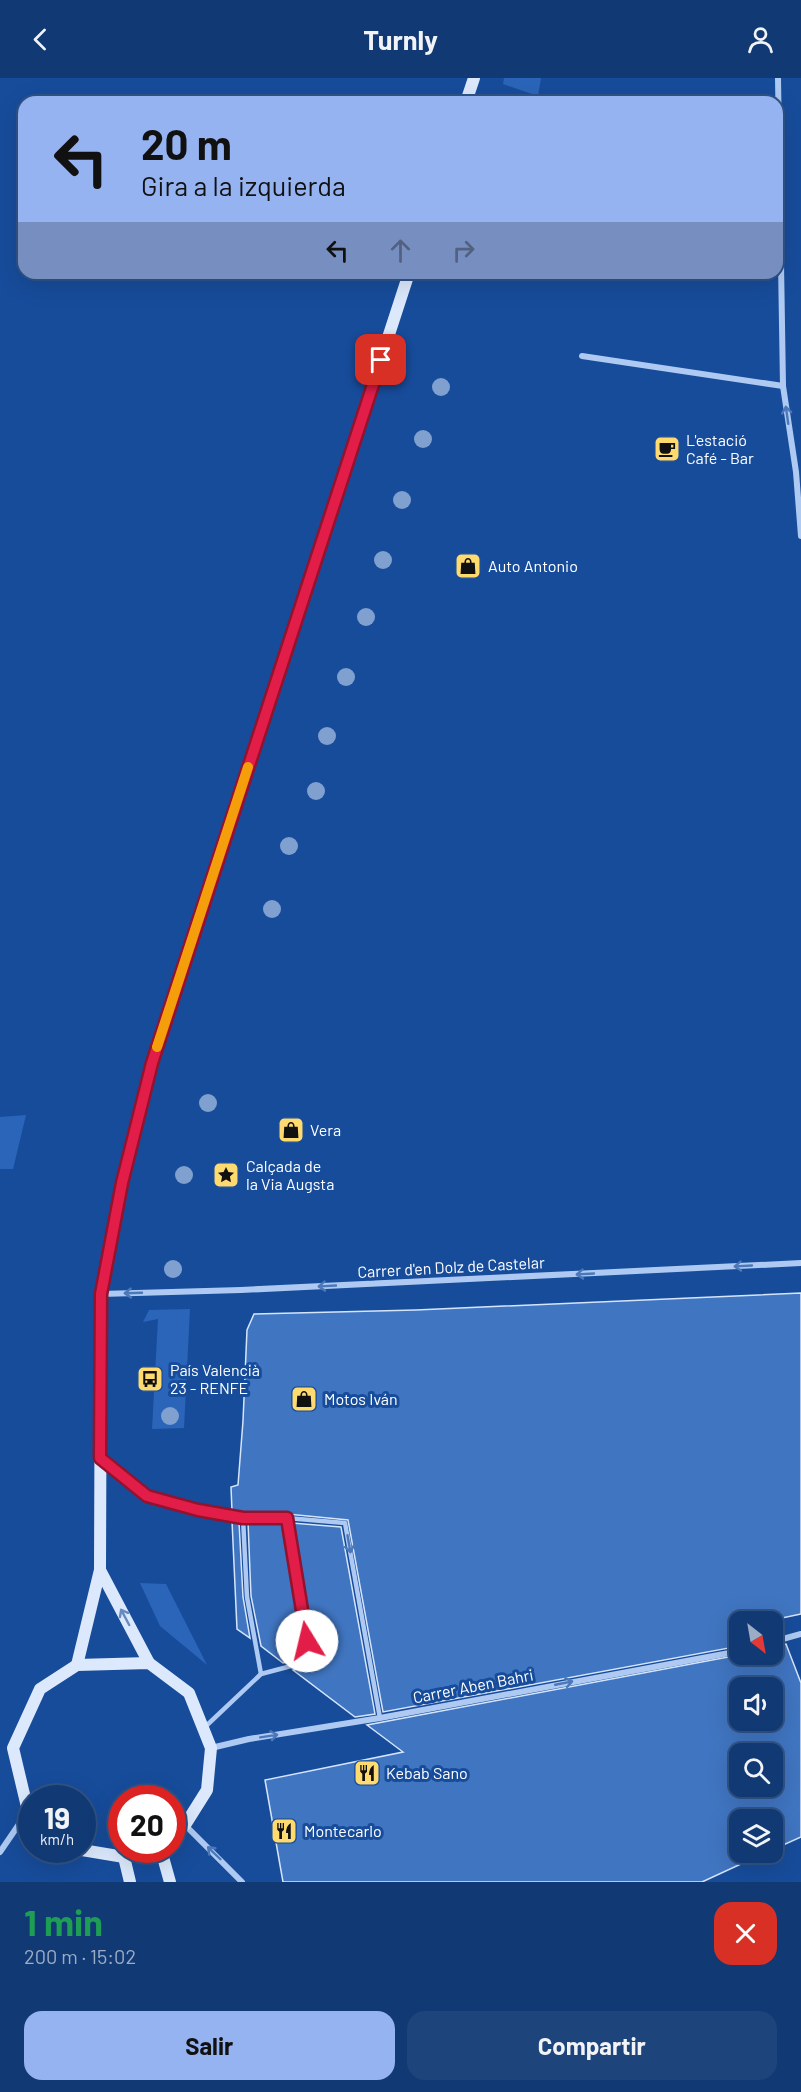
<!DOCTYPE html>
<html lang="es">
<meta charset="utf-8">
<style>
:root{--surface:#113974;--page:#1e447c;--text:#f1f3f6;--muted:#9cacc5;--line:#305386;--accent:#95b2f1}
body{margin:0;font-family:Barlow,sans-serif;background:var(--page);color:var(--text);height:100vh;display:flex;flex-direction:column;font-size:22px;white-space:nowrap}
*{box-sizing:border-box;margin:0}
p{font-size:20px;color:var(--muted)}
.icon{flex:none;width:33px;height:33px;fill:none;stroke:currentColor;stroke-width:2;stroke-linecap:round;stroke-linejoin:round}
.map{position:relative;height:1804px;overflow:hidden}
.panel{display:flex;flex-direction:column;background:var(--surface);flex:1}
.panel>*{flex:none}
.top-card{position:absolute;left:18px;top:18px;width:765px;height:183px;border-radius:18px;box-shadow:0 6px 24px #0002,0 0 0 2px var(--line);background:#95b2f1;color:#111;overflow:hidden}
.needle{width:39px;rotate:149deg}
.controls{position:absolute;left:729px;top:1533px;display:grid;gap:12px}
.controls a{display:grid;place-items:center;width:54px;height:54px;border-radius:12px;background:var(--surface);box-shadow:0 6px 24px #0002,0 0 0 2px var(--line);font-size:30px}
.speed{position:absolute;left:18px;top:1707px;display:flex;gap:12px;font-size:30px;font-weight:700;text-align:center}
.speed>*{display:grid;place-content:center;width:78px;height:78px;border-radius:50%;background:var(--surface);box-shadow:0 6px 24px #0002,0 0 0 2px var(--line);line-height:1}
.speed small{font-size:15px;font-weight:400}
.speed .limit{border:9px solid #d22;background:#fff;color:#111}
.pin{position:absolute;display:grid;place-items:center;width:51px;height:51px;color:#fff;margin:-26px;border-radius:12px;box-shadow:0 3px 9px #0006}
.me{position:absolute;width:66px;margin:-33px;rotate:351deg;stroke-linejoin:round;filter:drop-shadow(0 0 4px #0008)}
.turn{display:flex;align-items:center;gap:21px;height:126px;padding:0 24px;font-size:27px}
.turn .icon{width:78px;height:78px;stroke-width:2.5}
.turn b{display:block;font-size:42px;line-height:51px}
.lanes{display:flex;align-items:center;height:57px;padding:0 24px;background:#0003;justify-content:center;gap:30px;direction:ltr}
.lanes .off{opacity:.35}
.round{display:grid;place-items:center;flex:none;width:63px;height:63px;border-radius:18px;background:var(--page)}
.head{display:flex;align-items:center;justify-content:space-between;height:102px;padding:0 24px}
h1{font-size:36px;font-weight:700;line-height:45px;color:#1e9e55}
.button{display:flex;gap:12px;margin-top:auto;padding:12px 24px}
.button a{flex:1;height:69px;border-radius:18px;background:var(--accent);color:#111;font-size:24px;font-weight:700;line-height:69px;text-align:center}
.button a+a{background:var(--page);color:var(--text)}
header{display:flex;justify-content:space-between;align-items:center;height:78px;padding:0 24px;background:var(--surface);font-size:27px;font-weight:700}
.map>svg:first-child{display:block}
.green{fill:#2b65b9}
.building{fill:#4075c1;stroke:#d5e5fc;stroke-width:1.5;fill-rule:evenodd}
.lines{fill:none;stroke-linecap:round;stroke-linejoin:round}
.lane{stroke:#aecaf2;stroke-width:4.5}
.street{stroke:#aecaf2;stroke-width:6}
.secondary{stroke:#dce9fc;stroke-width:12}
.tree{fill:#80a0d0}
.oneway{stroke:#4c78b9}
.oneway2{stroke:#668bc2}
.route-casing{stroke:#92132f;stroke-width:15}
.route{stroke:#e11d48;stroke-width:10}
.slow{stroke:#f59e0b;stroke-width:10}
.labels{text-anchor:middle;stroke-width:6;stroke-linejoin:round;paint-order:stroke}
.poi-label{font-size:16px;fill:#fff;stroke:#174c9b;text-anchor:start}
.street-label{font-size:16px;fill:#fff;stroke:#174c9b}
</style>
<header><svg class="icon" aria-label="back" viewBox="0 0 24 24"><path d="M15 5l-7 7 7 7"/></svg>Turnly<svg class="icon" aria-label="person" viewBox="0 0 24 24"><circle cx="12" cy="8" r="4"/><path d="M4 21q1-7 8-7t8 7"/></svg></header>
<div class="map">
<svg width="801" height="1804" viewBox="0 0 801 1804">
<rect width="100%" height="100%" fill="#174c9b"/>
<!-- green -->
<g class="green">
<polygon points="504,0 541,0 538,18 503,6"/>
<polygon points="26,1037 13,1091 0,1091 0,1039"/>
<polygon points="190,1231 184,1350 152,1351 158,1241 143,1244 149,1232"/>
<polygon points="140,1505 166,1506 207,1587 160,1548"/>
</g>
<!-- building -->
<g class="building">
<polygon points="801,1215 801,1536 777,1541 783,1556 772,1558 772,1544 740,1544 740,1568 383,1634 348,1442 287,1436 243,1436 232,1433 231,1409 238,1407 243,1343 247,1252 254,1236 416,1232"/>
<polygon points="232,1443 239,1444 243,1519 250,1560 237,1551"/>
<polygon points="248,1444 283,1444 305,1580 283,1585 261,1568 251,1518"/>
<polygon points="292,1445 341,1449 375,1636 355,1639 293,1592 312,1587 314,1583"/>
<path d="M 786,1566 L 801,1605 L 801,1759 L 772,1772 L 772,1742 L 740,1742 L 740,1774 L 767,1774 L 702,1804 L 283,1804 L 265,1702 L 403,1674 L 367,1647 L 744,1576 L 772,1576 L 772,1569 ZM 740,1610 L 772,1610 L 772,1642 L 740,1642 ZM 740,1676 L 772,1676 L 772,1708 L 740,1708 Z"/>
</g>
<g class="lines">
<!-- lane -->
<g class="lane">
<polyline points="102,1381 147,1418 198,1432 243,1440 287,1440 345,1445 380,1640"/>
<polyline points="243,1440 247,1519 261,1596"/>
<polyline points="205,1649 261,1596 310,1583 287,1440"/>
</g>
<!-- street -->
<g class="street">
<polyline points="778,0 783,308 796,394 801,458"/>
<polyline points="582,278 783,308"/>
<polyline points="101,1216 241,1212 801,1185"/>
<polyline points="772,1564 801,1556"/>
<polyline points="211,1670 249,1661 380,1640 740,1573"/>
<polyline points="185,1747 242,1804"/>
<polyline points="0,1774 28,1733"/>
</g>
<!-- secondary -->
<g class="secondary">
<polyline points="466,24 474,0"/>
<polyline points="100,1492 149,1585"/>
<polyline points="77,1587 100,1492 101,1216 122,1105 152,985 409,195"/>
<polyline points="32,1736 28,1733 13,1670 40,1611 77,1587 149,1585 189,1615 211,1670 207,1712 185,1747 172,1757"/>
<polyline points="82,1772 124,1779 145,1772"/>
<polyline points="161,1772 170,1804"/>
<polyline points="124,1779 130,1804"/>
</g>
</g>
<!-- trees -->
<g class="tree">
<circle cx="441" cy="309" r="9"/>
<circle cx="423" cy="361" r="9"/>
<circle cx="402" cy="422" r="9"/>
<circle cx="383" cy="482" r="9"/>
<circle cx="366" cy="539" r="9"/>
<circle cx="346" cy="599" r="9"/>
<circle cx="327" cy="658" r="9"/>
<circle cx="316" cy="713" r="9"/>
<circle cx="289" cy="768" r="9"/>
<circle cx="272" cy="831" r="9"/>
<circle cx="208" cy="1025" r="9"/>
<circle cx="184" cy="1097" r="9"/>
<circle cx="173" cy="1191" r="9"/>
<circle cx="170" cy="1338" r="9"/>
</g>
<!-- one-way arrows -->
<defs><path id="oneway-shaft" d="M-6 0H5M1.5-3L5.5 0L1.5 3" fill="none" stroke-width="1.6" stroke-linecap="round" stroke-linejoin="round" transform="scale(1.5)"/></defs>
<g class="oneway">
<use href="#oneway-shaft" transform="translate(787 337) rotate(-98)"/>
<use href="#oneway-shaft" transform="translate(743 1188) rotate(177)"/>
<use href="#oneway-shaft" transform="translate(585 1196) rotate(177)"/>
<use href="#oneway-shaft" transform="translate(327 1208) rotate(177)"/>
<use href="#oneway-shaft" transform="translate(133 1215) rotate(178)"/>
<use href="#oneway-shaft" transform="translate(349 1466) rotate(80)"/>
<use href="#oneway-shaft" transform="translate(564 1605) rotate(-11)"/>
<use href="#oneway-shaft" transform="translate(269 1658) rotate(-9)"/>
<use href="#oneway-shaft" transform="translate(214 1775) rotate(-136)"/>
</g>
<use class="oneway2" href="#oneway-shaft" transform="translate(125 1539) rotate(-118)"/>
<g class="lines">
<!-- route casing -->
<g class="route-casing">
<polyline id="route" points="307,1563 287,1440 243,1440 198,1432 147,1418 100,1380 101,1216 122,1105 152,985 381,282"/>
</g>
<!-- route -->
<use href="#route" class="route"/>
<!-- slow -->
<polyline class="slow" points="157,969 248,689"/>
</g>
<!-- icons -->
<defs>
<g id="cafe-square" transform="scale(1.35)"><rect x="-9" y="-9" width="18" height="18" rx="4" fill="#ffdb6f" stroke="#174c9b"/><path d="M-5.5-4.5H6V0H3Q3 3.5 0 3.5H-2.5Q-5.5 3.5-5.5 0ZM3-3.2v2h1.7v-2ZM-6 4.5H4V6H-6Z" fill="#111"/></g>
<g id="shop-square" transform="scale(1.35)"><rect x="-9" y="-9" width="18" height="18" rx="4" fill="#ffdb6f" stroke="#174c9b"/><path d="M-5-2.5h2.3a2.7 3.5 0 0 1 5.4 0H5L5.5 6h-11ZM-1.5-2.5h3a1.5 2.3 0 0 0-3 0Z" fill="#111"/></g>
<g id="sight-square" transform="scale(1.35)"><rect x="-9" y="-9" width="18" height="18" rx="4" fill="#ffdb6f" stroke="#174c9b"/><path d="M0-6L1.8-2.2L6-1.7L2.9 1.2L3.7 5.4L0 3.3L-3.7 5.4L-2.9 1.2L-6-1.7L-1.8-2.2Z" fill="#111"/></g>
<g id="bus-square" transform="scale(1.35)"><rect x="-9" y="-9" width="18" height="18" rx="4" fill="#ffdb6f" stroke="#174c9b"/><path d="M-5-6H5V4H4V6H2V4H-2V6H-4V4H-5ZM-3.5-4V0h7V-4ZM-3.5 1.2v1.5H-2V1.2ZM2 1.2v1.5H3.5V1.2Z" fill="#111"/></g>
<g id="restaurant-square" transform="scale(1.35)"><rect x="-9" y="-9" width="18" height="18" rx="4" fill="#ffdb6f" stroke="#174c9b"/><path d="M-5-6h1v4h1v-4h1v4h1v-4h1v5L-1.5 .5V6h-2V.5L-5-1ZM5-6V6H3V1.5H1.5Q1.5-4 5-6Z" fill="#111"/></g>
</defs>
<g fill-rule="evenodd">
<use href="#cafe-square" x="667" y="371"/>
<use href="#shop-square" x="468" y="488"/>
<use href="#shop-square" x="291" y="1052"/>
<use href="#sight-square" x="226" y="1097"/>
<use href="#bus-square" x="150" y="1301"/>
<use href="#shop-square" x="304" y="1321"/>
<use href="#restaurant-square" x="367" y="1695"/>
<use href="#restaurant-square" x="284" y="1753"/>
</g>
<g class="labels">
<!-- poi labels -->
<g class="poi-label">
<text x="686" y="368">L'estació<tspan x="686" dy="18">Café - Bar</tspan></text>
<text x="488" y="494">Auto Antonio</text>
<text x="310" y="1058">Vera</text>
<text x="246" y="1094">Calçada de<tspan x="246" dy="18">la Via Augsta</tspan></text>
<text x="170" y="1298">País Valencià<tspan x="170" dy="18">23 - RENFE</tspan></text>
<text x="324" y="1327">Motos Iván</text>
<text x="386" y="1701">Kebab Sano</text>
<text x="304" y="1759">Montecarlo</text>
</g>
<!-- street labels -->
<g class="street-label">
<text transform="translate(451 1189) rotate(-3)" y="6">Carrer d'en Dolz de Castelar</text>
<text transform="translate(473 1608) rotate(-11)" y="6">Carrer Aben Bahri</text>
</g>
</g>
</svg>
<div class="controls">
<a><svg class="needle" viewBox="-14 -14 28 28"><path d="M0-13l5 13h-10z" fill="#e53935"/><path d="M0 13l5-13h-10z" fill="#9cacc5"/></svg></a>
<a><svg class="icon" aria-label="sound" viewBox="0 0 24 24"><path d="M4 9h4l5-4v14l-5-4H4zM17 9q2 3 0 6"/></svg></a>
<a><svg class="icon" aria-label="search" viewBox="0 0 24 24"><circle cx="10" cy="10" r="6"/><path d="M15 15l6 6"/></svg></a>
<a><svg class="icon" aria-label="layers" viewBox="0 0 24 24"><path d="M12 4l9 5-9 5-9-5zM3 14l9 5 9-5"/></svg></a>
</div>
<div class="speed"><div>19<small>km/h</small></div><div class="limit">20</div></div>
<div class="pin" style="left:381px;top:282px;background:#d93025"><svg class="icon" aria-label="arrive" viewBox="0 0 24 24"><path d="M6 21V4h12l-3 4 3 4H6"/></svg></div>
<svg class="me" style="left:307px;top:1563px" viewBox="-20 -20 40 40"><circle r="19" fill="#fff"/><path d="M0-13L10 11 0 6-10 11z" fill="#e11d48"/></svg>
<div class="top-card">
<div class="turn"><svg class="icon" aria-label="left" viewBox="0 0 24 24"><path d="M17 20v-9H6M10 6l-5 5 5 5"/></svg><div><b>20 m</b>Gira a la izquierda</div></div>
<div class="lanes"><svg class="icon" aria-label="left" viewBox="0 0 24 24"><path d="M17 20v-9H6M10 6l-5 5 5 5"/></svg><svg class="icon off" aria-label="ahead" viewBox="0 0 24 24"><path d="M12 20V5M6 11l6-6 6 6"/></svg><svg class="icon off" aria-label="right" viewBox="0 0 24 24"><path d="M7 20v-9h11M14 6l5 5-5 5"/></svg></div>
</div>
</div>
<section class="panel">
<div class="head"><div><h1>1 min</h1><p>200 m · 15:02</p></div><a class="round" style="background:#d93025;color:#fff"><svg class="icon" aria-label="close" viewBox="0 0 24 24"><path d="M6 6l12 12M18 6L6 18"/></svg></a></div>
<div class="button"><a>Salir</a><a>Compartir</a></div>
</section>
